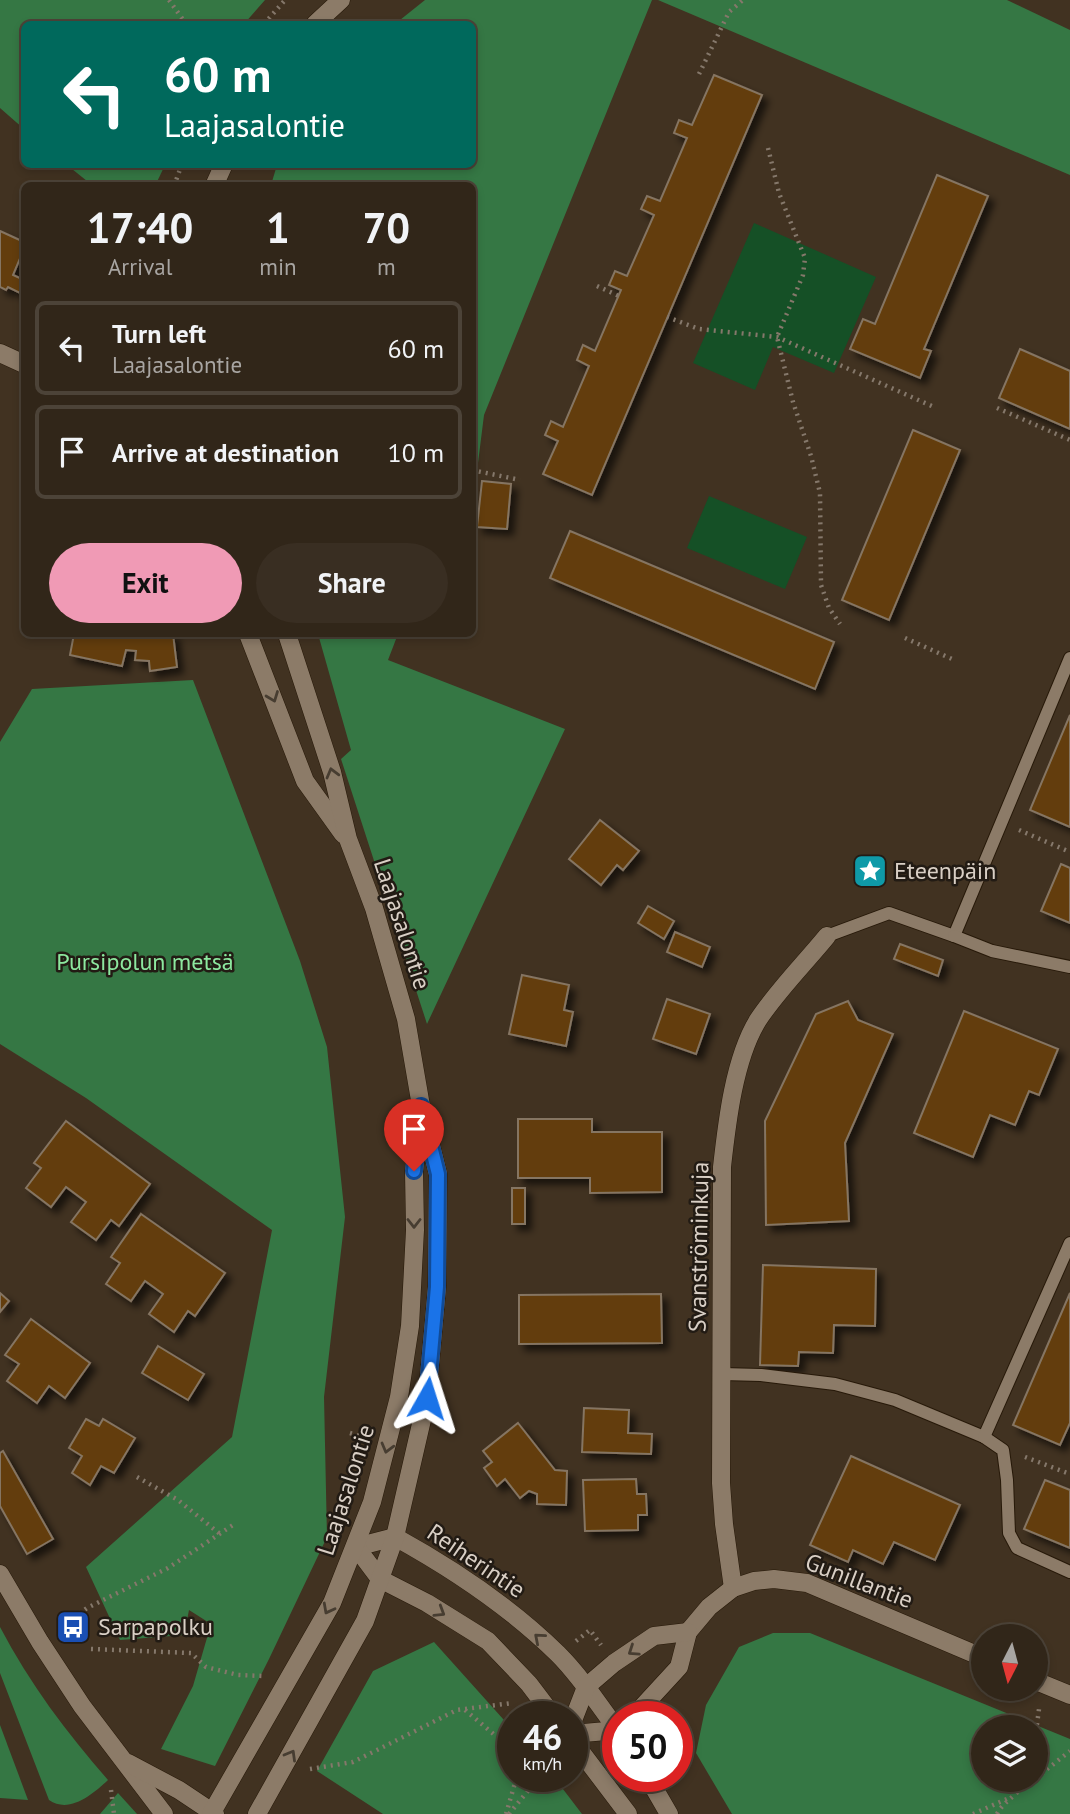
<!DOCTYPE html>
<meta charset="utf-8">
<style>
:root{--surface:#312619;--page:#392e22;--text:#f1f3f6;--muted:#a8a5a2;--line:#4c4338;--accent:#f09ab5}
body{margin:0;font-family:"PT Sans",sans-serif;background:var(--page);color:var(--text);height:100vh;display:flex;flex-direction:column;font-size:26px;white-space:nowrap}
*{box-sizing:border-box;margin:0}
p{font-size:23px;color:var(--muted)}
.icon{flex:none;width:38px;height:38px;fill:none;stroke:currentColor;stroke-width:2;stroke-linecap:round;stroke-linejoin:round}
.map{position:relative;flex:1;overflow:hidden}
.panel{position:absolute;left:21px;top:182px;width:455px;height:455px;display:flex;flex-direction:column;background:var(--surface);border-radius:10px;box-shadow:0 4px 10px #0003,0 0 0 2px var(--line)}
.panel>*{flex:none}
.guide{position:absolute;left:21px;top:21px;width:455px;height:147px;border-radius:10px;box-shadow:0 4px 10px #0003,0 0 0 2px var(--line);background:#00695c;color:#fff;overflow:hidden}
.needle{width:46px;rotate:186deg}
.buttons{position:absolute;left:971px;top:1624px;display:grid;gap:14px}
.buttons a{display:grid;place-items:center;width:77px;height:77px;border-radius:50%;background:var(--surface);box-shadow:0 4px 10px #0003,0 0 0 2px var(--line);font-size:35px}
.speed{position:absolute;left:497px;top:1701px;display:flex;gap:14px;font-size:35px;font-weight:700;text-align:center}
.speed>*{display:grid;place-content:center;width:91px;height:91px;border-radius:50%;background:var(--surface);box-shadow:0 4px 10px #0003,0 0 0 2px var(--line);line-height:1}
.speed small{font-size:18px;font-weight:400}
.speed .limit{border:10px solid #d22;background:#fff;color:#111}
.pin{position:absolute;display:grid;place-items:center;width:60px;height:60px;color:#fff;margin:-72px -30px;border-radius:50% 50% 50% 0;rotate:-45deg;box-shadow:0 0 7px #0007}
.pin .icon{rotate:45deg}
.me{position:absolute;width:77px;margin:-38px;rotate:6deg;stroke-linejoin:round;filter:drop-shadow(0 0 5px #0008)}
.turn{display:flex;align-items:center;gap:24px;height:147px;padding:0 28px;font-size:32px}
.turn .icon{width:91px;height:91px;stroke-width:2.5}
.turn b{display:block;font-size:49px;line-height:60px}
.eta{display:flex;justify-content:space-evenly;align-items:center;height:119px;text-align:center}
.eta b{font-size:42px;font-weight:700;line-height:49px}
.action{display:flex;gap:14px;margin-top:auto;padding:14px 28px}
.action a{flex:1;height:80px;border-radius:42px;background:var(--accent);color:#111;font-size:28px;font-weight:700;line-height:80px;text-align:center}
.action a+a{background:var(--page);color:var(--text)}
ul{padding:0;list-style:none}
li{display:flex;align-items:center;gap:21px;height:94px;margin:0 14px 10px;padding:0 14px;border:4px solid var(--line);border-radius:10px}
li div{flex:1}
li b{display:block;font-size:26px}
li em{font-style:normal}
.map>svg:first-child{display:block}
.green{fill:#155026}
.forest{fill:#357744;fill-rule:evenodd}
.building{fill:#643e07;stroke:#857462;stroke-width:2;filter:url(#shadow)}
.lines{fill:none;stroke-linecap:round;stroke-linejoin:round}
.lane-casing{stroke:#271909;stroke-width:14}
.street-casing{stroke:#271909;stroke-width:19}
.secondary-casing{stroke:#271909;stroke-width:19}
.path{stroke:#85786b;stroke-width:4.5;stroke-dasharray:2 5;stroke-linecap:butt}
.lane{stroke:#8c7b68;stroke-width:12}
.street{stroke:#8c7b68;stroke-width:18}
.secondary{stroke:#8c7b68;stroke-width:18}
.oneway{stroke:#473d31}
.route-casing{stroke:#114b97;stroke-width:18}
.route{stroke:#1a73e8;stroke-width:12}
.labels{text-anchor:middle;stroke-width:5;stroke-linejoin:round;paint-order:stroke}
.poi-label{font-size:24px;fill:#d9cfc5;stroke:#221b14;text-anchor:start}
.street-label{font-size:24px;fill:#d9cfc5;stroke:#221b14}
.park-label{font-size:24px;fill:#8de89f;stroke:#221b14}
</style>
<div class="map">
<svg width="1070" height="1814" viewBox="0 0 1070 1814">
<defs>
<filter id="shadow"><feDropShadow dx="6" dy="6" stdDeviation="3.5" flood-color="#0009"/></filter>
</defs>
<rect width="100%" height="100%" fill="#413221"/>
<!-- green -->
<g class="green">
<polygon points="754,223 876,277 834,373 773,347 755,390 693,363"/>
<polygon points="709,496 807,537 785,589 687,548"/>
</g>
<!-- forest -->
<g class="forest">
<polygon points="0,0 265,0 244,24 24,24 24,129 0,108"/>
<polygon points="425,0 652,0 484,415 473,503 472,186 271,185 277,165 472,164 472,24 395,24"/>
<polygon points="658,0 1007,0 1070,30 1070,175"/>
<polygon points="67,165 165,165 155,186 92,185"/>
<polygon points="318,634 398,634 388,660 565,729 427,1024 341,759 351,750"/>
<polygon points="193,680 300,961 327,1047 345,1217 324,1397 327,1537 269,1659 215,1766 161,1749 193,1686 211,1624 189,1610 184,1635 120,1640 86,1567 232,1437 272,1230 86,1098 0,1044 0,742 32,689"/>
<path d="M 0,1627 C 30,1684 66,1732 108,1780 C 92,1795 69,1814 49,1800 L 0,1673 Z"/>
<path d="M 773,1633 L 810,1633 L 1070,1739 L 1070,1814 L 732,1814 L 696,1753 L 706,1705 L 739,1647 ZM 984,1727 L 1036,1727 L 1036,1780 L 984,1780 Z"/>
<polygon points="434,1642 513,1730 513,1776 553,1776 582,1814 383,1814 317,1771 373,1671"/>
<polygon points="0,1725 28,1800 0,1798"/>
<polygon points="118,1793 137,1814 100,1814"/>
</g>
<!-- building -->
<g class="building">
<polygon points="714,75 762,95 592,495 543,474 558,441 545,435 551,421 563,427 589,366 577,360 583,345 595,351 621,290 609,285 615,271 627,276 654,215 641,209 647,196 660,201 687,138 674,133 679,120 692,125"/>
<polygon points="937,175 988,196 924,349 931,351 920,378 850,349 863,319 875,324"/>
<polygon points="0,231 24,242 24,249 13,275 24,280 24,295 8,287 6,290 0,287"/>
<polygon points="1020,349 1070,371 1070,429 999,398"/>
<polygon points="913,430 960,450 889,620 842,600"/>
<polygon points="482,481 511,484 507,529 477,527"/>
<polygon points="570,531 834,642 815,689 550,578"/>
<polygon points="74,634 173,634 177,667 150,671 149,661 135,660 136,651 126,650 122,666 70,655"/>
<polygon points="1070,715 1070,827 1030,810"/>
<polygon points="600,820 639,851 623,870 617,865 601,885 569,859"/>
<polygon points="1061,864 1070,868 1070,923 1041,911"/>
<polygon points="648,906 674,921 664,939 638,923"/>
<polygon points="675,932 710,947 702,967 667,952"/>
<polygon points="900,944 943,960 938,976 894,959"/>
<polygon points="522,975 569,985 564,1010 573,1012 566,1046 509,1034"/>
<polygon points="667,999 710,1014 696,1054 653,1039"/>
<polygon points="848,1001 858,1020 893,1034 845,1143 849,1221 766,1225 765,1121 816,1014"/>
<polygon points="964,1011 1058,1049 1039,1095 1029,1091 1015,1125 990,1115 973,1157 914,1133"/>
<polygon points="518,1119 592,1119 592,1132 662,1132 662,1192 590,1193 590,1178 518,1178"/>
<polygon points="66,1121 150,1184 119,1226 111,1220 96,1240 71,1222 86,1202 66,1187 51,1207 26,1188 41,1168 34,1163"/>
<rect x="512" y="1188" width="13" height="36"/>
<polygon points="141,1214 225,1273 195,1316 188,1311 174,1332 149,1314 163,1294 145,1281 131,1301 106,1284 120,1263 111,1257"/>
<polygon points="763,1265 876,1269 875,1326 834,1325 833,1353 799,1352 798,1366 760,1365"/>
<polygon points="0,1293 9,1301 0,1312"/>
<polygon points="1070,1293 1070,1423 1060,1445 1013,1425"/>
<polygon points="661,1294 662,1343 519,1344 519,1295"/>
<polygon points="31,1319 90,1363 65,1398 49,1386 37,1403 7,1381 19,1364 5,1355"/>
<polygon points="158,1346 204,1374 188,1400 142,1373"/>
<polygon points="584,1408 629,1410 628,1433 652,1434 651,1454 582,1452"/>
<polygon points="86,1419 99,1426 103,1419 135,1438 114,1473 101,1466 90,1485 72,1473 82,1456 69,1448"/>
<polygon points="518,1423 555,1470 567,1471 566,1505 537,1504 537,1494 529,1491 520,1498 505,1479 497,1486 484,1468 492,1462 483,1451"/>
<polygon points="3,1451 53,1539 27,1554 0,1506 0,1453"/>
<polygon points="851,1456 960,1505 935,1560 894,1542 883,1564 853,1550 848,1562 810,1545"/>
<polygon points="636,1479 637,1494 646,1494 647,1515 638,1515 638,1530 585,1531 583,1480"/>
<polygon points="1045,1480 1070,1490 1070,1548 1024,1529"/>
</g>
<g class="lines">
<!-- lane casing -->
<g class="lane-casing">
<g id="lane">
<polyline points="827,936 889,913 954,936 1070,658"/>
<polyline points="954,936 992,951 1070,967"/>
<polyline points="722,1374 761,1375 835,1384 895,1400 984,1437 1003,1450 1007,1480 1009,1533 1017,1548 1070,1572"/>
<polyline points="984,1437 1070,1243"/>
</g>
</g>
<!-- street casing -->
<g class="street-casing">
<g id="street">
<polyline points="0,353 24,364"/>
<path d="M 733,1588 L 724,1524 L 721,1483 L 722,1167 C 727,1122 734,1059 758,1020 C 777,991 805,963 827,936"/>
</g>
</g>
<!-- secondary casing -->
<g class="secondary-casing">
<g id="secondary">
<polyline points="315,24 341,0"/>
<polyline points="214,186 224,164"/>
<polyline points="248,634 305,781 343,834"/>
<path d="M 356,1547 L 395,1537 C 455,1570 509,1606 558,1654 C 581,1677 599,1705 618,1731"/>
<polyline points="356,1547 380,1579 427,1603 488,1641 529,1684 554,1717"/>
<polyline points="0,1574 40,1642 82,1706 164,1814"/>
<polyline points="1036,1681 1070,1695"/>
<polyline points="633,1717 679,1667 688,1632 709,1607 733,1588 754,1581 774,1579 807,1583 984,1658"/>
<polyline points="572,1723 586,1687 614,1663 654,1636 688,1632"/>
<polyline points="572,1734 618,1730"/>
<polyline points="572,1740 628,1814"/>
<polyline points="128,1763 179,1790 215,1814"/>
<polyline points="647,1776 669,1814"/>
<polyline points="211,1814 332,1603 372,1502 399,1397 410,1326 415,1230 414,1171 420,1120"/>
<polyline points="257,1814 365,1621 395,1537 427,1398 437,1287 438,1174 421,1106 406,1019 374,908 348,839 332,772 287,634"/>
</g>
</g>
<!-- path -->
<g class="path">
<polyline points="169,0 186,24"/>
<polyline points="264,24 285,0"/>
<polyline points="699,74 729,12 743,0"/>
<polyline points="768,148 779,193 805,258 803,275 777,337 793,402 811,456 820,493 821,585 829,608 840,624"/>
<polyline points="174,186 182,164"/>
<polyline points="597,286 619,296"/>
<polyline points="667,317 699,329 777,337 934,407"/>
<polyline points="997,408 1070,440"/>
<polyline points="472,470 520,480"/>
<polyline points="905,638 952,659"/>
<polyline points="1019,830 1070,852"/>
<polyline points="350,1433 366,1438"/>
<polyline points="1025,1457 1070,1474"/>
<polyline points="137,1477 178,1500 220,1534"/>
<polyline points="68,1622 87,1608 168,1568 236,1523"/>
<polyline points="576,1641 590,1630 601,1645"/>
<polyline points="91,1649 191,1653 206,1667 238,1675 263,1676"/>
<polyline points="465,1710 497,1737 513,1742"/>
<polyline points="1036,1732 1039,1709"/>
<polyline points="310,1769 353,1762 457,1710 512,1703"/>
<polyline points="1036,1778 1070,1751"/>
<polyline points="1023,1787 1033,1780"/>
<polyline points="111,1790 114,1814"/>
<polyline points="506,1814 517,1776"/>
<polyline points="509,1814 540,1776"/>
<polyline points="973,1814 1009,1798"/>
<path d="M 997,1814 C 1004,1800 1021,1794 1025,1780"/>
</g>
<!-- lane -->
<use href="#lane" class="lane"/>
<!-- street -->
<use href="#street" class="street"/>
<!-- secondary -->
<use href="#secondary" class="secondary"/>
</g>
<!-- one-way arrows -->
<defs><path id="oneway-chevron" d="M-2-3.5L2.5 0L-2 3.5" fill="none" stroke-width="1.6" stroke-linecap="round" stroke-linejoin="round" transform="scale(1.75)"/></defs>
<g class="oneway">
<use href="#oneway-chevron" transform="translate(273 697) rotate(69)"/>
<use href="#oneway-chevron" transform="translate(332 773) rotate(-105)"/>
<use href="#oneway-chevron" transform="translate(414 1223) rotate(90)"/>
<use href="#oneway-chevron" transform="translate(387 1448) rotate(105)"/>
<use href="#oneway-chevron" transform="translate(328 1609) rotate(118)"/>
<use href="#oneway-chevron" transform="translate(440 1612) rotate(32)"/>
<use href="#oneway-chevron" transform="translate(539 1638) rotate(-139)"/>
<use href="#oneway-chevron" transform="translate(633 1651) rotate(146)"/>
<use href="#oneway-chevron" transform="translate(291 1755) rotate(-60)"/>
</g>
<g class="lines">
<!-- route casing -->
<g class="route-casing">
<polyline id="route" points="414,1171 421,1106 438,1174 437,1287 427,1398"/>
</g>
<!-- route -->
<use href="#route" class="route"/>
</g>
<!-- icons -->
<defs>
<g id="sight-square" transform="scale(1.75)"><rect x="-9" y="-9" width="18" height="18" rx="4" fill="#0f9aa8" stroke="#221b14"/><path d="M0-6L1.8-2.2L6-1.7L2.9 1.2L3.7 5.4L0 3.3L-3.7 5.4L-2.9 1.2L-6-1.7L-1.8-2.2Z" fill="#fff"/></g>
<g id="bus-square" transform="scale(1.75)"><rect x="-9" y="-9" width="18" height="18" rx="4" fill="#1a4fb4" stroke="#221b14"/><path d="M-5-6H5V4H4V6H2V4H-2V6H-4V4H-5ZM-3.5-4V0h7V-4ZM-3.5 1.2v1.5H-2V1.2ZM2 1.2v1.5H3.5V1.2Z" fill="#fff"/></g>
</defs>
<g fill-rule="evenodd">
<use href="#sight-square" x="870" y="871"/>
<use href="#bus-square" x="73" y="1627"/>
</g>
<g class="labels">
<!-- poi labels -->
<g class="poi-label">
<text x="894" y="879">Eteenpäin</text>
<text x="98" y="1635">Sarpapolku</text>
</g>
<!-- street labels -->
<g class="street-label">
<text transform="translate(402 924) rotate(72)" y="8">Laajasalontie</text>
<text transform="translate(699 1247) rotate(-89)" y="8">Svanströminkuja</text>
<text transform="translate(346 1490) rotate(-72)" y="8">Laajasalontie</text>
<text transform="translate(476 1561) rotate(34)" y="8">Reiherintie</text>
<text transform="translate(859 1581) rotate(21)" y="8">Gunillantie</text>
</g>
<!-- park labels -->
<g class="park-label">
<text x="145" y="970">Pursipolun metsä</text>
</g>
</g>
</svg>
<div class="buttons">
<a><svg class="needle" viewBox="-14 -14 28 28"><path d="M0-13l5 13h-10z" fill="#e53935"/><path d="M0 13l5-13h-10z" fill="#a8a5a2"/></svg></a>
<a><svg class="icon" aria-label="layers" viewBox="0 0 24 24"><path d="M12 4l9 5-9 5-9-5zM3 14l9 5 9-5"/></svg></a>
</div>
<div class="speed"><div>46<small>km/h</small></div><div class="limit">50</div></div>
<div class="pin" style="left:414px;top:1171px;background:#d93025"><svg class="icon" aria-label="arrive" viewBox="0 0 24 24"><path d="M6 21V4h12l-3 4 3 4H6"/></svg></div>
<svg class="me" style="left:427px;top:1398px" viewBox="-20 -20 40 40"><path d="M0-17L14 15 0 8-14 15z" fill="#1a73e8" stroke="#fff" stroke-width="4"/></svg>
<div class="guide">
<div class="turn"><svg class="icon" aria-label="left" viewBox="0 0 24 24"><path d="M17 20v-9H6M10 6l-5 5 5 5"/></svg><div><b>60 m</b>Laajasalontie</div></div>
</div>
<section class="panel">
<div class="eta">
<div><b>17:40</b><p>Arrival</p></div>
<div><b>1</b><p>min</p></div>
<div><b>70</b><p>m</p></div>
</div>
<ul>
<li><svg class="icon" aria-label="left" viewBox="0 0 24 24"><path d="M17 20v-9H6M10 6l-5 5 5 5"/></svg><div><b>Turn left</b><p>Laajasalontie</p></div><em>60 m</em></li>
<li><svg class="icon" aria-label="arrive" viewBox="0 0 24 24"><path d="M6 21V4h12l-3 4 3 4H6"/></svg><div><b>Arrive at destination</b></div><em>10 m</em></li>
</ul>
<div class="action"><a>Exit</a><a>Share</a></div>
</section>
</div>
